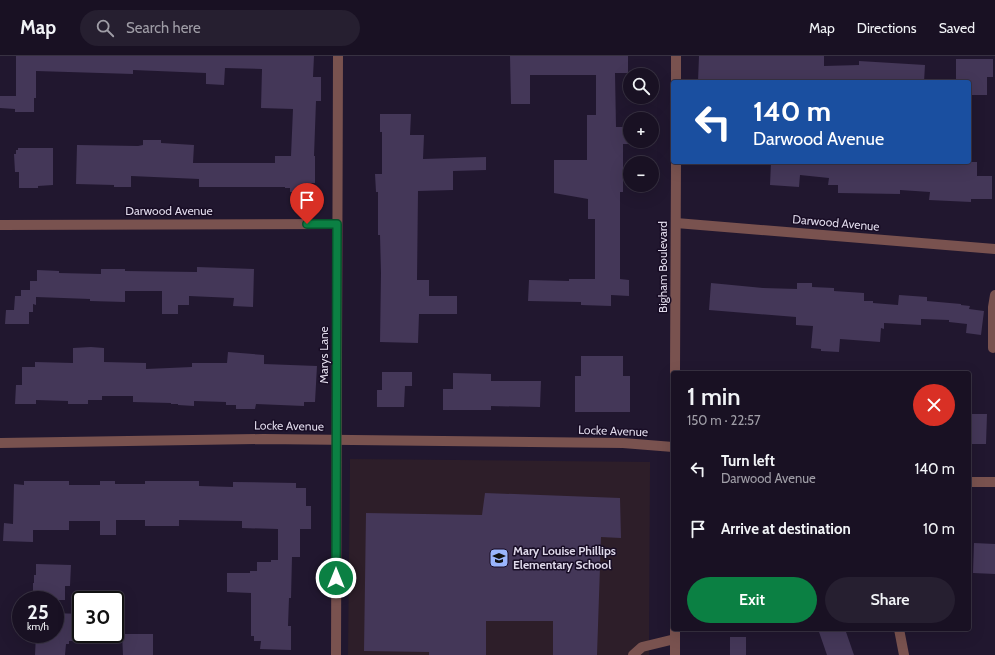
<!DOCTYPE html>
<meta charset="utf-8">
<style>
:root{--surface:#191123;--page:#261f30;--text:#f1f3f6;--muted:#9f9da6;--line:#373141;--accent:#0b8043}
body{margin:0;font-family:Cabin,sans-serif;background:var(--page);color:var(--text);height:100vh;display:flex;flex-direction:column;font-size:15px;white-space:nowrap}
*{box-sizing:border-box;margin:0}
p{font-size:13px;color:var(--muted)}
.icon{flex:none;width:22px;height:22px;fill:none;stroke:currentColor;stroke-width:2;stroke-linecap:round;stroke-linejoin:round}
.map{position:relative;flex:1;overflow:hidden}
.sheet{position:absolute;left:671px;top:315px;width:300px;height:260px;display:flex;flex-direction:column;background:var(--surface);border-radius:4px;box-shadow:0 4px 16px #0002,0 0 0 1px var(--line)}
.sheet>*{flex:none}
.guide{position:absolute;left:671px;top:24px;width:300px;height:84px;border-radius:4px;box-shadow:0 4px 16px #0002,0 0 0 1px var(--line);background:#1a4fa0;color:#fff;overflow:hidden}
.buttons{position:absolute;left:623px;top:12px;display:grid;gap:8px}
.buttons a{display:grid;place-items:center;width:36px;height:36px;border-radius:50%;background:var(--surface);box-shadow:0 4px 16px #0002,0 0 0 1px var(--line);font-size:20px}
.speed{position:absolute;left:12px;top:535px;display:flex;gap:8px;font-size:20px;font-weight:700;text-align:center}
.speed>*{display:grid;place-content:center;width:52px;height:52px;border-radius:50%;background:var(--surface);box-shadow:0 4px 16px #0002,0 0 0 1px var(--line);line-height:1}
.speed small{font-size:10px;font-weight:400}
.speed .limit{border:2px solid #111;border-radius:6px;background:#fff;color:#111}
.pin{position:absolute;display:grid;place-items:center;width:34px;height:34px;color:#fff;margin:-41px -17px;border-radius:50% 50% 50% 0;rotate:-45deg;box-shadow:0 0 4px #0007}
.pin .icon{rotate:45deg}
.me{position:absolute;width:44px;margin:-22px;rotate:0deg;stroke-linejoin:round;filter:drop-shadow(0 0 3px #0008)}
.turn{display:flex;align-items:center;gap:14px;height:84px;padding:0 16px;font-size:18px}
.turn .icon{width:52px;height:52px;stroke-width:2.5}
.turn b{display:block;font-size:28px;line-height:34px}
.round{display:grid;place-items:center;flex:none;width:42px;height:42px;border-radius:21px;background:var(--page)}
.head{display:flex;align-items:center;justify-content:space-between;height:68px;padding:0 16px}
h1{font-size:24px;font-weight:600;line-height:30px}
.action{display:flex;gap:8px;margin-top:auto;padding:8px 16px}
.action a{flex:1;height:46px;border-radius:24px;background:var(--accent);color:#fff;font-size:16px;font-weight:600;line-height:46px;text-align:center}
.action a+a{background:var(--page);color:var(--text)}
ul{padding:0;list-style:none}
li{display:flex;align-items:center;gap:12px;height:60px;padding:0 16px}
li div{flex:1}
li b{display:block;font-size:15px}
li em{font-style:normal}
header{display:flex;align-items:center;gap:24px;box-sizing:border-box;height:56px;padding:0 20px;background:var(--surface);border-bottom:1px solid var(--line)}
header strong{font-size:19px}
nav{display:flex;gap:22px;margin-inline-start:auto;font-size:14px}
.search{width:280px;height:36px;background:var(--page);display:flex;align-items:center;gap:10px;box-sizing:border-box;padding:0 14px;border-radius:22px;color:var(--muted);font-size:15px}
.map>svg:first-child{display:block}
.education{fill:#2d1e29}
.building{fill:#443758}
.lines{fill:none;stroke-linecap:round;stroke-linejoin:round}
.minor{stroke:#79524f;stroke-width:10}
.route-casing{stroke:#07532c;stroke-width:10}
.route{stroke:#0b8043;stroke-width:7}
.labels{text-anchor:middle;stroke-width:3;stroke-linejoin:round;paint-order:stroke}
.street-label{font-size:12px;fill:#dfd9ea;stroke:#180d25}
.poi-label{font-size:12px;font-weight:bold;fill:#dfd9ea;stroke:#180d25;text-anchor:start}
</style>
<header>
<strong>Map</strong>
<div class="search"><svg class="icon" aria-label="search" viewBox="0 0 24 24"><circle cx="10" cy="10" r="6"/><path d="M15 15l6 6"/></svg>Search here</div>
<nav><a>Map</a><a>Directions</a><a>Saved</a></nav>
</header>
<div class="map">
<svg width="995" height="599" viewBox="0 0 995 599">
<rect width="100%" height="100%" fill="#21172f"/>
<!-- education -->
<polygon class="education" points="350,403 650,406 649,599 348,599"/>
<!-- building -->
<g class="building">
<polygon points="16,0 314,0 313,21 321,21 321,45 316,45 314,100 315,100 315,127 305,127 305,136 290,136 290,132 285,132 285,131 199,131 199,123 131,120 131,131 114,131 114,129 76,128 77,89 138,90 143,89 143,84 161,84 161,87 194,89 193,107 275,107 275,100 291,100 293,53 261,52 262,13 225,12 224,29 206,28 206,17 133,14 133,18 36,15 36,42 34,42 34,56 15,56 15,53 0,52 0,40 16,40"/>
<polygon points="510,0 628,0 628,17 615,17 616,71 630,71 630,88 623,88 623,136 620,136 620,223 629,224 629,240 611,239 611,250 581,249 581,246 528,245 529,224 569,225 569,223 595,223 595,163 588,163 588,143 554,137 554,104 587,104 587,59 596,59 596,19 530,19 530,48 511,48"/>
<polygon points="699,0 824,0 824,10 859,9 859,5 925,9 924,26 841,25 841,26 755,26 714,23 714,26 698,26"/>
<polygon points="956,3 993,3 993,21 987,21 987,39 969,39 969,26 956,26"/>
<polygon points="380,58 411,58 410,79 424,79 423,103 486,101 486,114 453,115 453,134 418,135 417,224 429,224 429,240 457,240 457,258 419,258 418,287 380,286 381,217 380,179 378,179 378,136 376,136 375,118 382,118 382,76 380,76"/>
<polygon points="18,92 53,92 53,129 38,130 38,132 19,132 19,116 15,116 14,98 16,98 16,94 18,94"/>
<polygon points="771,106 839,106 839,107 876,109 876,106 977,106 977,120 992,120 992,143 971,143 971,146 929,144 930,136 900,134 900,138 838,137 838,129 828,129 829,122 800,119 799,131 770,129"/>
<polygon points="197,211 254,213 253,251 233,250 234,242 189,240 189,249 178,249 178,258 162,258 162,235 125,235 125,246 90,245 90,243 36,241 36,249 33,248 33,256 29,256 29,268 5,268 6,254 14,254 15,240 21,240 21,234 30,234 30,225 37,225 37,214 59,215 59,217 101,218 101,213 125,213 125,215 197,216"/>
<polygon points="711,227 763,232 797,233 797,227 812,227 812,231 834,232 834,235 864,237 864,245 873,245 873,247 898,249 899,239 927,241 927,245 961,248 961,249 970,250 969,253 984,255 981,279 966,277 967,268 949,266 949,264 921,263 921,269 884,267 884,273 881,272 880,286 840,283 839,296 821,295 821,293 811,292 813,270 796,269 796,261 709,254"/>
<polygon points="91,291 104,292 104,306 146,307 146,313 192,311 192,307 227,307 228,296 264,299 264,308 317,310 315,346 304,346 304,350 256,348 255,353 236,353 236,349 226,349 226,346 194,345 194,350 178,349 178,348 171,348 171,347 133,346 133,340 102,340 102,344 88,344 88,348 68,348 68,345 36,344 36,348 15,348 16,329 22,329 22,311 35,311 35,306 73,307 73,292"/>
<polygon points="581,300 623,300 623,320 630,320 630,356 575,356 575,320 581,320"/>
<polygon points="382,316 412,316 412,330 405,330 404,351 377,351 377,334 382,334"/>
<polygon points="453,317 491,318 491,325 541,325 540,351 491,350 491,354 443,354 443,333 453,333"/>
<polygon points="970,358 987,358 986,388 969,388"/>
<polygon points="24,425 69,425 69,429 100,429 100,425 115,425 115,428 145,428 145,425 199,425 199,430 233,431 233,426 296,427 296,432 306,432 306,450 311,450 311,473 300,473 300,501 292,501 291,542 289,542 288,570 291,570 291,594 260,593 261,585 254,585 254,580 251,580 251,537 227,536 227,517 250,517 250,515 257,515 257,506 271,506 271,504 278,504 278,473 242,472 242,465 179,464 179,470 145,470 145,464 116,464 116,479 100,479 100,465 69,465 69,474 33,474 33,486 3,485 4,467 13,468 14,428 24,429"/>
<polygon points="485,437 620,442 621,482 601,481 597,599 553,599 553,565 486,565 486,599 429,599 429,596 364,595 366,457 482,459"/>
<polygon points="974,487 995,488 995,518 973,517"/>
<polygon points="36,508 71,509 70,530 65,530 65,544 35,544 35,540 33,539 33,527 34,527 34,519 36,519"/>
<polygon points="55,557 81,558 81,585 69,585 69,588 66,588 65,599 35,599 36,578 55,578"/>
<polygon points="818,573 845,573 854,599 827,599"/>
<polygon points="122,578 153,578 153,599 123,599"/>
<rect x="730" y="581" width="16" height="18"/>
</g>
<g class="lines">
<!-- minor -->
<g class="minor">
<polyline points="676,26 676,0"/>
<polyline points="676,167 995,193"/>
<polyline points="0,169 337,168"/>
<polyline points="993,292 993,251 995,239"/>
<polyline points="675,317 676,106"/>
<polyline points="0,387 263,383 623,387 673,391"/>
<polyline points="969,426 995,426"/>
<polyline points="899,573 904,599"/>
<polyline points="336,599 338,0"/>
<polyline points="633,599 642,591 675,583"/>
<polyline points="675,599 675,573"/>
</g>
</g>
<g class="lines">
<!-- route casing -->
<g class="route-casing">
<polyline id="route" points="307,168 337,168 336,522"/>
</g>
<!-- route -->
<use href="#route" class="route"/>
</g>
<!-- icons -->
<defs>
<g id="school-square" transform="scale(1)"><rect x="-9" y="-9" width="18" height="18" rx="4" fill="#9ab5fd" stroke="#180d25"/><path d="M0-5L7-2L0 1L-7-2ZM-4 1L0 2.5L4 1V4Q0 6-4 4Z" fill="#111"/></g>
</defs>
<g fill-rule="evenodd">
<use href="#school-square" x="499" y="502"/>
</g>
<g class="labels">
<!-- street labels -->
<g class="street-label">
<text x="169" y="159">Darwood Avenue</text>
<text transform="translate(836 167) rotate(5)" y="4">Darwood Avenue</text>
<text transform="translate(663 211) rotate(-90)" y="4">Bigham Boulevard</text>
<text transform="translate(324 299) rotate(-90)" y="4">Marys Lane</text>
<text transform="translate(289 370) rotate(1)" y="4">Locke Avenue</text>
<text transform="translate(613 375) rotate(2)" y="4">Locke Avenue</text>
</g>
<!-- poi labels -->
<g class="poi-label">
<text x="513" y="499">Mary Louise Phillips<tspan x="513" dy="14">Elementary School</tspan></text>
</g>
</g>
</svg>
<div class="buttons">
<a><svg class="icon" aria-label="search" viewBox="0 0 24 24"><circle cx="10" cy="10" r="6"/><path d="M15 15l6 6"/></svg></a>
<a>+</a>
<a>−</a>
</div>
<div class="speed"><div>25<small>km/h</small></div><div class="limit">30</div></div>
<div class="pin" style="left:307px;top:168px;background:#d93025"><svg class="icon" aria-label="arrive" viewBox="0 0 24 24"><path d="M6 21V4h12l-3 4 3 4H6"/></svg></div>
<svg class="me" style="left:336px;top:522px" viewBox="-20 -20 40 40"><circle r="17" fill="#0b8043" stroke="#fff" stroke-width="3"/><path d="M0-11L8 9 0 5-8 9z" fill="#fff"/></svg>
<div class="guide">
<div class="turn"><svg class="icon" aria-label="left" viewBox="0 0 24 24"><path d="M17 20v-9H6M10 6l-5 5 5 5"/></svg><div><b>140 m</b>Darwood Avenue</div></div>
</div>
<section class="sheet">
<div class="head"><div><h1>1 min</h1><p>150 m · 22:57</p></div><a class="round" style="background:#d93025;color:#fff"><svg class="icon" aria-label="close" viewBox="0 0 24 24"><path d="M6 6l12 12M18 6L6 18"/></svg></a></div>
<ul>
<li><svg class="icon" aria-label="left" viewBox="0 0 24 24"><path d="M17 20v-9H6M10 6l-5 5 5 5"/></svg><div><b>Turn left</b><p>Darwood Avenue</p></div><em>140 m</em></li>
<li><svg class="icon" aria-label="arrive" viewBox="0 0 24 24"><path d="M6 21V4h12l-3 4 3 4H6"/></svg><div><b>Arrive at destination</b></div><em>10 m</em></li>
</ul>
<div class="action"><a>Exit</a><a>Share</a></div>
</section>
</div>
